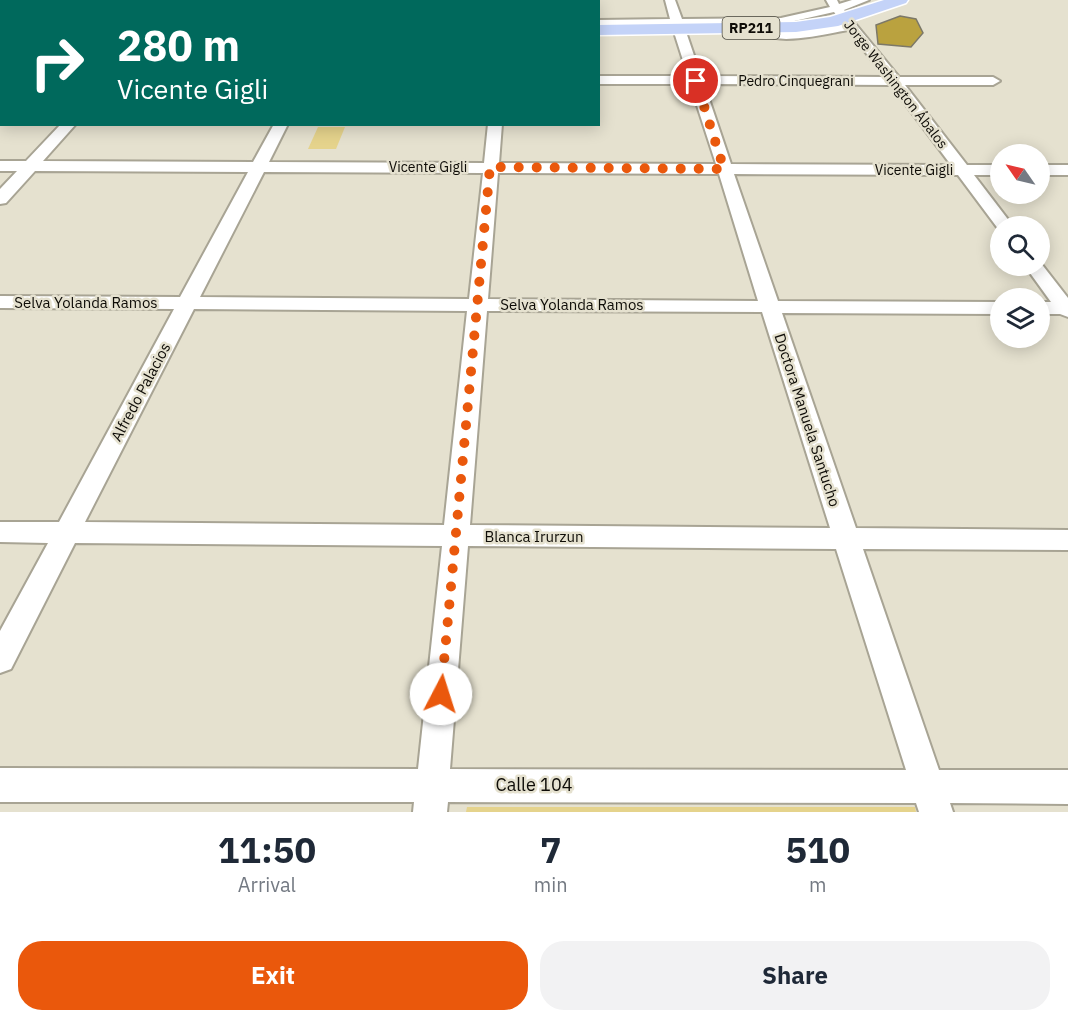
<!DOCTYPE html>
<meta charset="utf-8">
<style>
:root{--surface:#fff;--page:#f2f2f3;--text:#1f2937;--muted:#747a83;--accent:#ea580c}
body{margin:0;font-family:"IBM Plex Sans",sans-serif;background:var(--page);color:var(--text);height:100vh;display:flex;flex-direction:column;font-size:22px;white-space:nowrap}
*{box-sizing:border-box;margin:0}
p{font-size:20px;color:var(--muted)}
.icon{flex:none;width:33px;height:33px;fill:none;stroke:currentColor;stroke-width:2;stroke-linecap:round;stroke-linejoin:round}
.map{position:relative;height:812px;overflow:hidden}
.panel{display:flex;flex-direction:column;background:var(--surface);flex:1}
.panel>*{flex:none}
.banner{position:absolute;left:0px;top:0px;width:600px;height:126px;box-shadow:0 3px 15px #0003;background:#00695c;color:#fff;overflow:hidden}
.needle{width:39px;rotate:304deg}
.controls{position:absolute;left:990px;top:144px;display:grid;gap:12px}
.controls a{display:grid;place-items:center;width:60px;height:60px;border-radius:50%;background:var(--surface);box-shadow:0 3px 15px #0003;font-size:30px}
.pin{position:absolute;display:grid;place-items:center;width:51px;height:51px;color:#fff;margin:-26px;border:3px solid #fff;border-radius:50%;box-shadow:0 2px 6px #0007}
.me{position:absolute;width:66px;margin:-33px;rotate:5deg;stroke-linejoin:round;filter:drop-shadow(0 0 4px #0008)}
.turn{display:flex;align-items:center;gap:21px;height:126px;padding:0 18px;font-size:27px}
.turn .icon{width:78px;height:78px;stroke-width:2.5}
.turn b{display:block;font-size:42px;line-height:51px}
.eta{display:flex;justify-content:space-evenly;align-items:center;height:102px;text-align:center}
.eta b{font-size:36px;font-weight:700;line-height:42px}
.action{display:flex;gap:12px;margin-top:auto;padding:12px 18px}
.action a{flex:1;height:69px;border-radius:24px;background:var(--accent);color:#fff;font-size:24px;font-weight:700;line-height:69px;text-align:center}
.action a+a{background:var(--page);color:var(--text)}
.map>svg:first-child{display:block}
.green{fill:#e5d38c}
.building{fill:#baa23f;stroke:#7c7868;stroke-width:1.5}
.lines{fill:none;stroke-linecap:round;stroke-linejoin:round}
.minor-casing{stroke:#a8a494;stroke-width:4}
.primary-casing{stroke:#fff;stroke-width:3}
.minor{fill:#fff;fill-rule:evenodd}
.primary{fill:#c4d3f8;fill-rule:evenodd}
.route{stroke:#ea580c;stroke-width:10;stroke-dasharray:0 18}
.labels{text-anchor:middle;stroke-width:5;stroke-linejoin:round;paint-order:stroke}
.shield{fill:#e5e1cf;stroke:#4e4c43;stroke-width:1.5}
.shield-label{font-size:14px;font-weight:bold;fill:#0e0c07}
.far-street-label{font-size:14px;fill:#0e0c07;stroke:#e5e1cf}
.street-label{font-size:15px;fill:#0e0c07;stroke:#e5e1cf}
.near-street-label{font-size:18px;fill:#0e0c07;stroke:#e5e1cf}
</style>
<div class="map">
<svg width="1068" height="812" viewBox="0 0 1068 812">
<rect width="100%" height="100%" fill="#e5e1cf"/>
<!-- green -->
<g class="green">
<polygon points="318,127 345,127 336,149 308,149"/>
<polygon points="467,807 915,807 916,812 466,812"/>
</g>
<!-- building -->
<polygon class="building" points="900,16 916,19 923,33 911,47 878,44 876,25"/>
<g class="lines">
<!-- minor casing -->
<g class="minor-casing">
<g id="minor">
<polygon points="75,0 85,0 74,2"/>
<polygon points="180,0 191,0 179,2"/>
<polygon points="340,0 350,0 339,2"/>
<rect x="503" y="0" width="10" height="2"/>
<path d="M 665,0 L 675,0 L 682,19 L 781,18 L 830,7 L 826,0 L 837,0 L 839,4 L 852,0 L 869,0 L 844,10 L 899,77 L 993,77 L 1000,81 L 993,85 L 905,85 L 967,165 L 1000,165 L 1000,175 L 974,175 L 1013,226 L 1000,226 L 999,230 L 958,175 L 734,174 L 778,301 L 1000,302 L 1000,314 L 782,313 L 856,528 L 1068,530 L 1068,550 L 863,549 L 939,770 L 1068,770 L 1068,804 L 950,803 L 953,812 L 919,812 L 916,803 L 448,802 L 447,812 L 413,812 L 414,802 L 0,802 L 0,768 L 418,769 L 442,546 L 75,543 L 11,669 L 0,673 L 0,631 L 48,543 L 0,542 L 0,522 L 59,522 L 174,309 L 0,308 L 0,296 L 180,297 L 248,172 L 35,171 L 6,203 L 0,204 L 0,189 L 17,171 L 0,171 L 0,161 L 26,161 L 61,124 L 76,124 L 43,161 L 253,162 L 274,124 L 288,124 L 269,162 L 484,163 L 488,124 L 502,124 L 499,163 L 716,164 L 690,84 L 598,84 L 598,76 L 688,76 L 673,29 L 679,26 L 598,26 L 598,20 L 670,19 ZM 834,12 L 843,24 L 815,29 L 774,31 L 768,35 C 780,45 832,33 848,30 L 885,77 L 701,76 L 685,29 L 679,26 L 781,24 ZM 704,84 L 891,85 L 951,165 L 731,164 ZM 264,172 L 483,173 L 469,299 L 200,297 ZM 498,173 L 719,174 L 758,301 L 488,299 ZM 194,309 L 467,311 L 444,525 L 85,522 ZM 487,311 L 762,312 L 830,528 L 470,525 ZM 468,546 L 836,549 L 906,770 L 450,769 Z"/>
<rect x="0" y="41" width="2" height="8"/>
<polygon points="2,59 2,67 0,68 0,60"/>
<rect x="1040" y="165" width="28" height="10"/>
<polygon points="1040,262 1068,298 1068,317 1060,314 1040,314 1040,302 1051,302 1025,266 1040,266"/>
</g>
</g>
<!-- primary casing -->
<g class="primary-casing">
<g id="primary">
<polygon points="884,0 908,0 906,3 838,26 796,32 598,35 598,25 796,22 830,17"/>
<rect x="0" y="32" width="2" height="10"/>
</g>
</g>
<!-- minor -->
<use href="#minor" class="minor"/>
<!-- primary -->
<use href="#primary" class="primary"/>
</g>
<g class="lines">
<!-- route -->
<polyline class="route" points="441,694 490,167 724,169 696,81"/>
</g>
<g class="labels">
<!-- shield labels -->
<rect class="shield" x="722.5" y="17" width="57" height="22" rx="4.5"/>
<g class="shield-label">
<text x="751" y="33">RP211</text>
</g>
<!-- far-street labels -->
<g class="far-street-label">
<text x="796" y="86">Pedro Cinquegrani</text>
<text transform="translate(896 84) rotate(52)" y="5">Jorge Washington Ábalos</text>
<text x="428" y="172">Vicente Gigli</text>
<text x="914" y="175">Vicente Gigli</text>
</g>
<!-- street labels -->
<g class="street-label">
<text x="86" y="308">Selva Yolanda Ramos</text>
<text x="572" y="310">Selva Yolanda Ramos</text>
<text transform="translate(141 392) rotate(-62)" y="5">Alfredo Palacios</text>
<text transform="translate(807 420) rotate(72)" y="5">Doctora Manuela Santucho</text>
<text x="534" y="542">Blanca Irurzun</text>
</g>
<!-- near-street labels -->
<g class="near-street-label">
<text x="534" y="791">Calle 104</text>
</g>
</g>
</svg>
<div class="controls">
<a><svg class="needle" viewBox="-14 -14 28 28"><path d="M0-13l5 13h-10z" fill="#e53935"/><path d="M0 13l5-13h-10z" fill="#747a83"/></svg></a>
<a><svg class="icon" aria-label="search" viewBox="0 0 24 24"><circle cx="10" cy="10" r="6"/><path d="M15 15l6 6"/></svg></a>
<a><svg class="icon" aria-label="layers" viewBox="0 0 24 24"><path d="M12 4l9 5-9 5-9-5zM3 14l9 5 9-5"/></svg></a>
</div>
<div class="pin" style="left:696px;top:81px;background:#d93025"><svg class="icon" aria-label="arrive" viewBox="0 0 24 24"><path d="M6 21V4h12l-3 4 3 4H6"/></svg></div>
<svg class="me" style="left:441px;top:694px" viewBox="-20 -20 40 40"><circle r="19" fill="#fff"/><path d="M0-13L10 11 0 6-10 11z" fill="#ea580c"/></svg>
<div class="banner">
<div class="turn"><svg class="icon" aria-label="right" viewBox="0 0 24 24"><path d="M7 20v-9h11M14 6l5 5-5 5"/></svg><div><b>280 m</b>Vicente Gigli</div></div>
</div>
</div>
<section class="panel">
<div class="eta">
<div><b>11:50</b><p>Arrival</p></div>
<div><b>7</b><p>min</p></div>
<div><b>510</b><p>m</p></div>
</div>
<div class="action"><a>Exit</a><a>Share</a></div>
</section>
